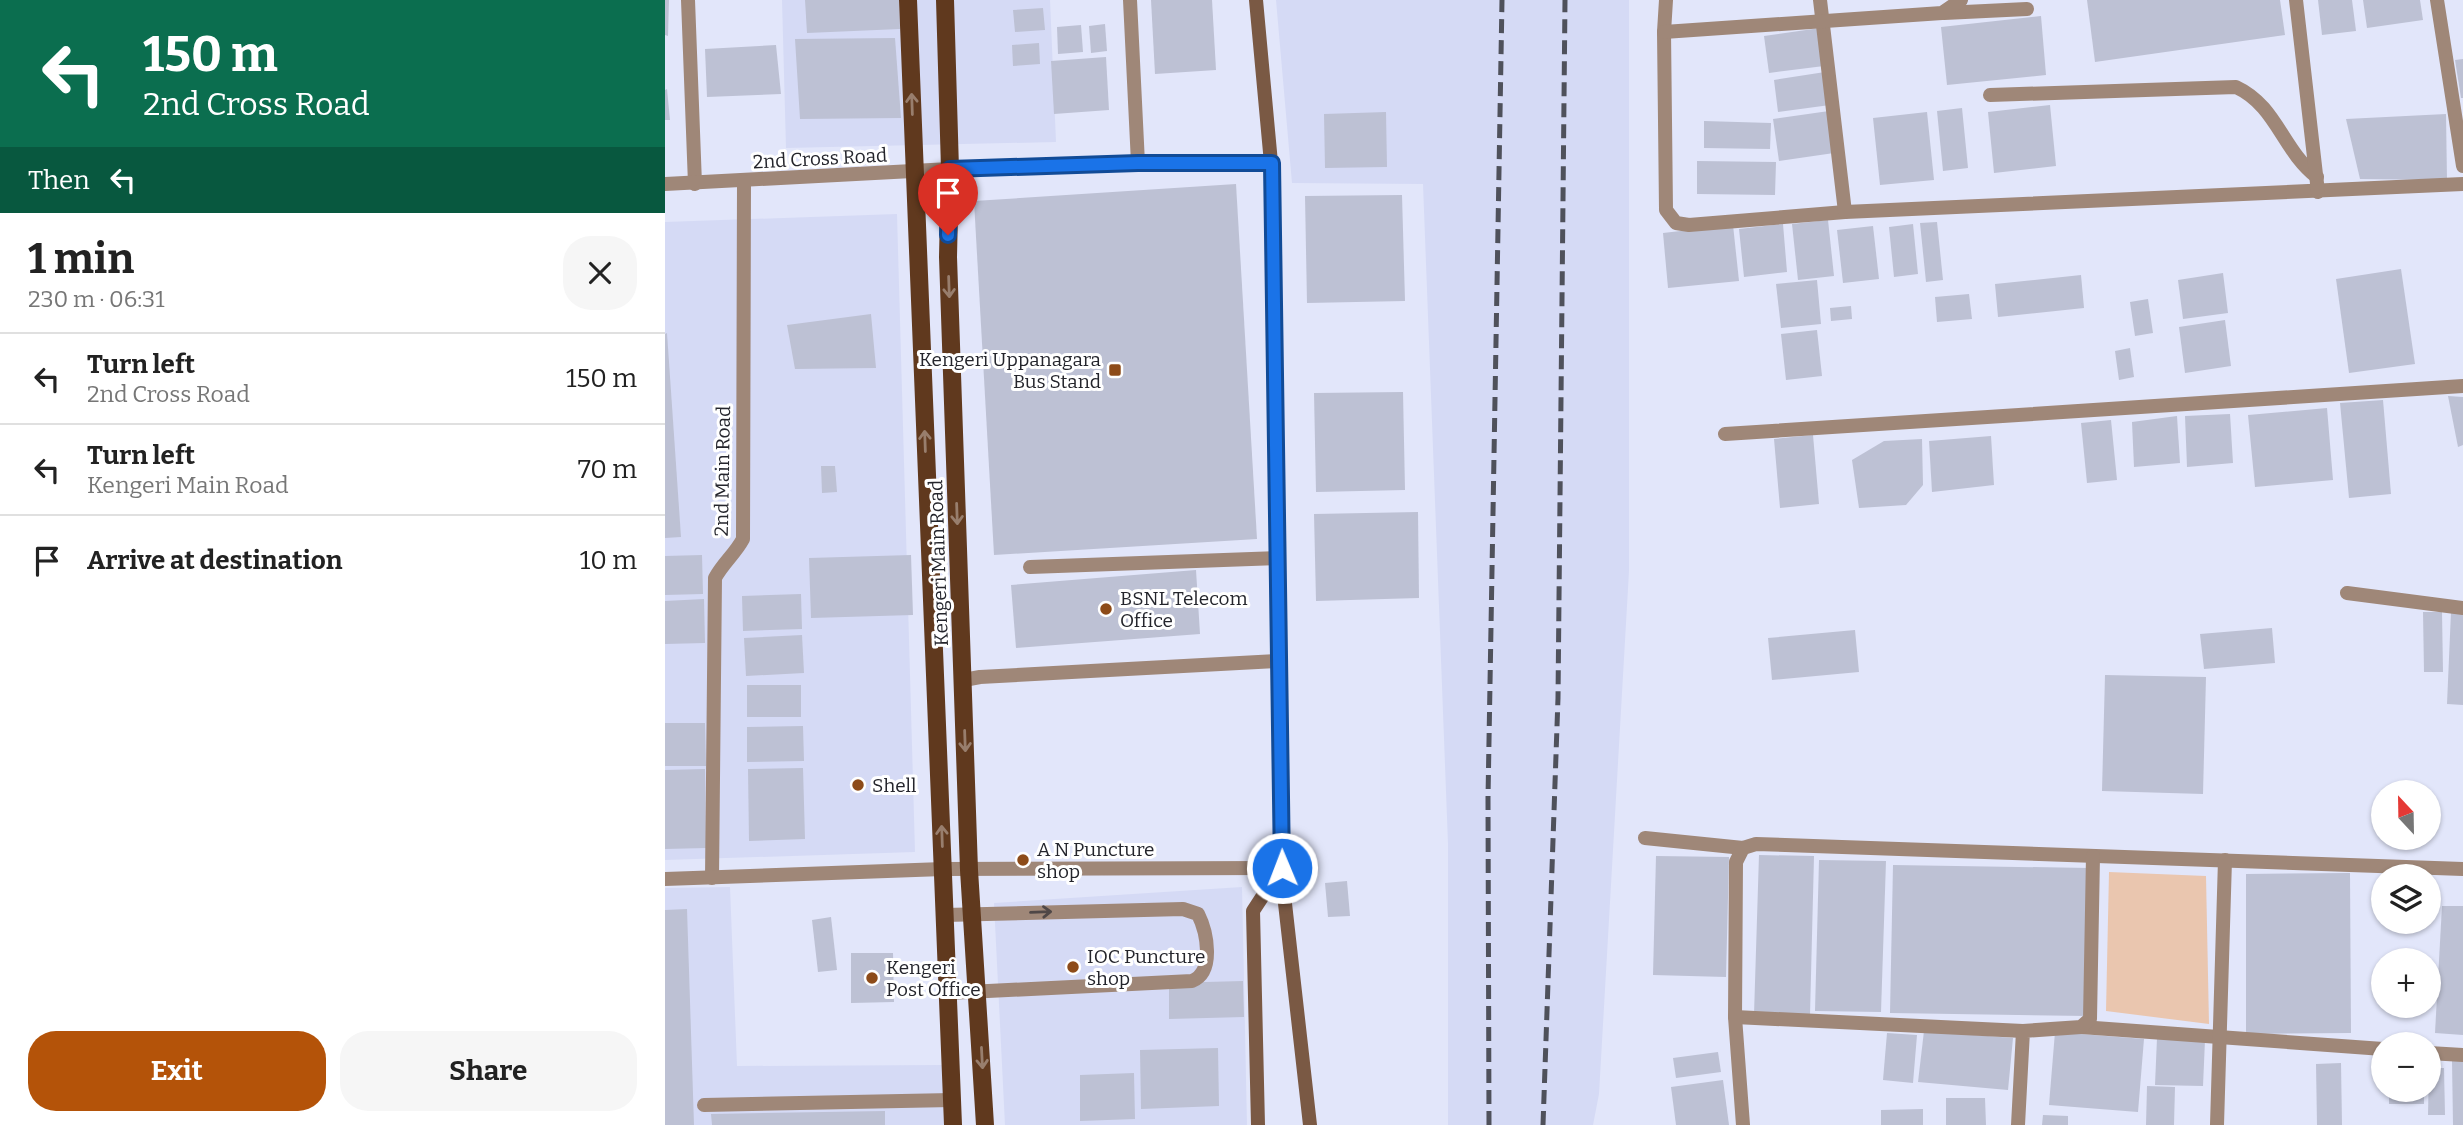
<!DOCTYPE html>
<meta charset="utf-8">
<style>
:root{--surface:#fff;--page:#f6f6f6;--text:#222;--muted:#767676;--line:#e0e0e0;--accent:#b45309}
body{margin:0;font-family:Bitter,serif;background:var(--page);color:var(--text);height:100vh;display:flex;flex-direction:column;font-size:26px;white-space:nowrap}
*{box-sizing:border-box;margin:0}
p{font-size:23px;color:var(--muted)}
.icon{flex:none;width:38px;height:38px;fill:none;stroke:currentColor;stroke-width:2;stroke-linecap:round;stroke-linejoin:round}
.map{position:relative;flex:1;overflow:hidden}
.panel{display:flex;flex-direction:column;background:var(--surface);width:665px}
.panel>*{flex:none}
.top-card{background:#0b6e4f;color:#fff;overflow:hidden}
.needle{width:46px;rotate:338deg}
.controls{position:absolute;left:1706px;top:780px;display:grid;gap:14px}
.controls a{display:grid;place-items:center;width:70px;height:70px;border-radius:50%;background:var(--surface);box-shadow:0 2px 5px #0004;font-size:35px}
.pin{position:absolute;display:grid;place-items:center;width:60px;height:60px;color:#fff;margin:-72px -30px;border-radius:50% 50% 50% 0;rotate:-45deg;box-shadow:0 0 7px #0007}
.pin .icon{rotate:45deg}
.me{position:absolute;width:77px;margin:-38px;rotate:359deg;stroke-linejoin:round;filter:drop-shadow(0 0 5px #0008)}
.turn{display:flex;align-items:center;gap:24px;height:147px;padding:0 28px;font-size:32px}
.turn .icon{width:91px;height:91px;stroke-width:2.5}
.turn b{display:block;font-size:49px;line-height:60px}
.then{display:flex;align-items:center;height:66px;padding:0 28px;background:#0003;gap:14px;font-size:26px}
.round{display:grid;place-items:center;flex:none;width:74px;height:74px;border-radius:28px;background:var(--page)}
.summary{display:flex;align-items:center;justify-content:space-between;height:119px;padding:0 28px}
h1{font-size:42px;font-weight:700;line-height:52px}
.primary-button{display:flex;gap:14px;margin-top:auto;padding:14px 28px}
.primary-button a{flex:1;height:80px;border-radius:28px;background:var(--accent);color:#fff;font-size:28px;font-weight:700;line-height:80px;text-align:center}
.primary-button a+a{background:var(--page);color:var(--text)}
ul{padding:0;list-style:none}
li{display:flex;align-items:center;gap:21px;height:91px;padding:0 28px;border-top:2px solid var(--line)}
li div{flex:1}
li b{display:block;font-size:26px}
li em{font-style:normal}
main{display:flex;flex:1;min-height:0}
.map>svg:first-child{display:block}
.built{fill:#d5daf5}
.green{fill:#eac6af}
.building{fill:#bdc1d4}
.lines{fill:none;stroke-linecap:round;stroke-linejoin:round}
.lane{stroke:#9f8778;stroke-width:14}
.street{stroke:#9f8778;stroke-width:14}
.secondary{stroke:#7a5944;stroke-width:14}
.primary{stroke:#60391e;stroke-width:18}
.rail{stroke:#4f515b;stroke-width:5;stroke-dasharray:14 7;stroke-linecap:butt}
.oneway{stroke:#987e6d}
.oneway2{stroke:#4f4747}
.route-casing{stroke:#114b97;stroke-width:18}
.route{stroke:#1a73e8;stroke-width:12}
.poi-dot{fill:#8d4b19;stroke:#fff;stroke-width:2.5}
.labels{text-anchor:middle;stroke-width:6;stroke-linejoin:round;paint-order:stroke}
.street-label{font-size:19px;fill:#24252c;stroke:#fff}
.poi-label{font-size:19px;fill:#24252c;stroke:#fff;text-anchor:start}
</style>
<main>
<section class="panel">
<div class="top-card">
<div class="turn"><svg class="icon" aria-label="left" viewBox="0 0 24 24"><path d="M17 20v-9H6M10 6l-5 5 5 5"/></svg><div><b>150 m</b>2nd Cross Road</div></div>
<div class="then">Then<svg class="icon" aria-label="left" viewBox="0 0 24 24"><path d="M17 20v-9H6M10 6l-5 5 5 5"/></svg></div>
</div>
<div class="summary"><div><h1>1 min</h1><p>230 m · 06:31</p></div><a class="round"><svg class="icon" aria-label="close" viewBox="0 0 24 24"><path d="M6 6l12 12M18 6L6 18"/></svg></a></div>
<ul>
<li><svg class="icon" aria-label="left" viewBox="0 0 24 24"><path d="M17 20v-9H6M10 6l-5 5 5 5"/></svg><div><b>Turn left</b><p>2nd Cross Road</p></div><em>150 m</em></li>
<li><svg class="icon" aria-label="left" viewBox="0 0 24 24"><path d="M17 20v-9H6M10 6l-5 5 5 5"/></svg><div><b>Turn left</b><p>Kengeri Main Road</p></div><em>70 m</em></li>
<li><svg class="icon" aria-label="arrive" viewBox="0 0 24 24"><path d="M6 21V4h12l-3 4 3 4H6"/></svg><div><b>Arrive at destination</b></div><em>10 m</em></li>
</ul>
<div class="primary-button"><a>Exit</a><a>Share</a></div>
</section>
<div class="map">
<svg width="1798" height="1125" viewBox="0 0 1798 1125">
<rect width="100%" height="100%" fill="#e2e6fa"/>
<!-- built -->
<g class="built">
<polygon points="117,0 385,0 391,142 121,148"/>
<polygon points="611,0 964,0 964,571 934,1094 928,1125 783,1125 783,844 758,184 627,183"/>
<polygon points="232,214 250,852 0,860 0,222"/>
<polygon points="65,887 72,1066 277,1065 279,1125 0,1125 0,888"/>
<polygon points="577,887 582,1125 340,1125 329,903"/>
</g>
<!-- green -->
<polygon class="green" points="1444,872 1541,876 1544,1024 1441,1011"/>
<!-- building -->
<g class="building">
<polygon points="0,0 4,0 3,36 0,35"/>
<polygon points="140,0 234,0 235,29 142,33"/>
<polygon points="486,0 547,0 551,70 490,74"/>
<polygon points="1422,0 1615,0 1620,35 1430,62"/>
<polygon points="1653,0 1687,0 1691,31 1657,35"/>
<polygon points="1698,0 1755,0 1758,20 1702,28"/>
<polygon points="378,8 380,30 350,32 348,10"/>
<polygon points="1376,16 1381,75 1282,85 1276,27"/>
<polygon points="440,24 442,51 426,53 424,26"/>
<polygon points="416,25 418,52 393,54 392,27"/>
<polygon points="1155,28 1159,66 1104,73 1099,36"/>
<polygon points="230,38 236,118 135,119 130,39"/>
<polygon points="374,43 375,64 348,66 347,45"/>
<polygon points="111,45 116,94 42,97 40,49"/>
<polygon points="441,57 444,110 389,114 386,61"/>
<polygon points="1798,59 1798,98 1796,98 1790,60"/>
<polygon points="1160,72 1165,105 1113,112 1109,80"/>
<polygon points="2,89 5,120 0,120 0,90"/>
<polygon points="1385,105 1391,166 1329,173 1323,112"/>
<polygon points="1297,108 1303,168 1278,171 1272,111"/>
<polygon points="1164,111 1169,153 1114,161 1108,119"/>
<polygon points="721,112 722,167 660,168 659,114"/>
<polygon points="1262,112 1269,180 1215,185 1208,118"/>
<polygon points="1781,114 1782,180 1695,179 1681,119"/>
<polygon points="1039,121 1106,123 1105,149 1039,148"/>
<polygon points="1032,161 1111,162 1110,195 1032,194"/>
<polygon points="571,184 592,539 329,555 309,201"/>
<polygon points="737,195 740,301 642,303 640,196"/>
<polygon points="1163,220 1169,276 1133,280 1127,224"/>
<polygon points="1272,222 1278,280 1261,282 1255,223"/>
<polygon points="1118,224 1122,272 1079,277 1074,229"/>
<polygon points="1248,224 1253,274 1229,277 1224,227"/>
<polygon points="1068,225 1074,281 1003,288 998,233"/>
<polygon points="1208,226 1214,279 1178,283 1172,230"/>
<polygon points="1736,269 1750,364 1684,373 1671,279"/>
<polygon points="1558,273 1563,313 1518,319 1513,280"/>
<polygon points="1416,275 1419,308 1333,317 1330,284"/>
<polygon points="1152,280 1156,324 1116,328 1111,284"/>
<polygon points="1304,294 1307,319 1272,322 1270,297"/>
<polygon points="1483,299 1488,333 1470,336 1465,302"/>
<polygon points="1186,306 1187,319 1166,321 1165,308"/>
<polygon points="206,314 211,368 130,369 122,325"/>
<polygon points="1560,320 1566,366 1520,373 1514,327"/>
<polygon points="1152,330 1157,376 1121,380 1116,334"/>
<polygon points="2,333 16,537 0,538 0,334"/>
<polygon points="1465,348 1469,377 1454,380 1450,351"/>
<polygon points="738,392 740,490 651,492 649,393"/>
<polygon points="1783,396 1798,397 1798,445 1793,447"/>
<polygon points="1718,400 1726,494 1684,498 1675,403"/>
<polygon points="1662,408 1668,480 1590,487 1583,415"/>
<polygon points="1565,414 1568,463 1522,467 1520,416"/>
<polygon points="1512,416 1515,463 1469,467 1467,422"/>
<polygon points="1446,420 1452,480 1422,483 1416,423"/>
<polygon points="1148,435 1154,504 1115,508 1109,439"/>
<polygon points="1326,436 1329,485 1267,492 1264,441"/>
<polygon points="1257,439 1258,485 1241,505 1194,508 1187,460 1219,441"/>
<polygon points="156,466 170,466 172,492 157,493"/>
<polygon points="753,512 754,598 651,601 649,514"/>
<polygon points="37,555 38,594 0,595 0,556"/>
<polygon points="246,555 248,615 146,618 144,558"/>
<polygon points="531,570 535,634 351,648 346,585"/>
<polygon points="136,594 137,629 78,631 77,596"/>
<polygon points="39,599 40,643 0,644 0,601"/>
<polygon points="1758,612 1777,612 1778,672 1759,672"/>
<polygon points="1786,612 1798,612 1798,705 1782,704"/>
<polygon points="1607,628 1610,663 1539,669 1535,634"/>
<polygon points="1190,630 1194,672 1107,680 1103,638"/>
<polygon points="137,635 139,673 81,676 79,638"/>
<polygon points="1440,675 1541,677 1538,794 1437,791"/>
<rect x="82" y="685" width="54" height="32"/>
<polygon points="0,723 40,723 41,766 0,766"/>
<polygon points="138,726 139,761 82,762 82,727"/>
<polygon points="138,768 140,839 84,841 83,769"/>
<polygon points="40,769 41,848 0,849 0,770"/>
<polygon points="1094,855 1149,856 1145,1015 1089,1014"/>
<polygon points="991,856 1064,857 1061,977 988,975"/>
<polygon points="1154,860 1221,861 1216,1012 1150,1011"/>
<polygon points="1228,865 1425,868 1422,1016 1225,1013"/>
<polygon points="1685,873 1686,1033 1581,1034 1581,874"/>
<polygon points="682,881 685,916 663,917 660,883"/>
<polygon points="1777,906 1798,906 1798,1035 1770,1033"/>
<polygon points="22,909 29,1125 0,1125 0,910"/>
<polygon points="166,917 172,970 153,972 147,920"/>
<polygon points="186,953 228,953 229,1002 186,1003"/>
<polygon points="578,981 579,1017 504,1019 504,983"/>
<polygon points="1259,1031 1348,1038 1343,1090 1253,1082"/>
<polygon points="1390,1032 1479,1039 1473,1112 1384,1105"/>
<polygon points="1222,1033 1252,1035 1248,1083 1218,1080"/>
<polygon points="1492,1038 1540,1040 1538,1086 1490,1085"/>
<polygon points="553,1048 554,1106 476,1109 475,1050"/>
<polygon points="1053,1052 1056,1072 1011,1078 1008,1058"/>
<polygon points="1787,1060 1798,1060 1798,1125 1788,1125"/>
<polygon points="1676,1063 1677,1125 1652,1125 1651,1064"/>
<polygon points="1764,1068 1779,1068 1780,1115 1763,1115"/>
<polygon points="469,1073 470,1119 415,1121 415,1075"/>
<polygon points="1058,1080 1064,1125 1011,1125 1006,1087"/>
<polygon points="1482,1086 1510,1087 1509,1125 1481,1125"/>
<rect x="1724" y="1090" width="35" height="14"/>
<polygon points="1281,1098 1320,1098 1321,1125 1281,1125"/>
<polygon points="1258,1109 1258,1125 1216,1125 1216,1110"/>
<polygon points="220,1111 220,1125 47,1125 46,1114"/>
<polygon points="1378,1115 1403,1116 1403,1125 1377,1125"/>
</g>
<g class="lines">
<!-- lane -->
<g class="lane">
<path d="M 1325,95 L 1571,87 C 1612,106 1617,150 1652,177"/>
<polyline points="365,567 612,558"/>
<polyline points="299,680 315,677 613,661"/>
<path d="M 280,915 L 518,909 L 533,914 C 542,932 550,972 527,981 L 283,993"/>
<polyline points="39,1105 287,1100"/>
</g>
<!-- street -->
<g class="street">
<polyline points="23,0 30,184"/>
<polyline points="465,0 473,163"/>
<polyline points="1001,0 999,32 1001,210 1011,223 1024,225 1180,212 1798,184"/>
<polyline points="1155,0 1180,212"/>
<polyline points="1631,0 1653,192"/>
<polyline points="1772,0 1798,166"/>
<polyline points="1279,13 1362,9"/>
<polyline points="999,32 1277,13 1296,0"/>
<polyline points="0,184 285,169 473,163 606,163"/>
<polyline points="1060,434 1798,386"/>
<polyline points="1682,593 1798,608"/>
<polyline points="980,838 1078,848 1091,844 1798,869"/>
<path d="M 47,878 L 50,578 C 58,563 70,554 78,539 L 79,182"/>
<polyline points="0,879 278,869 616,868"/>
<polyline points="1070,1017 1358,1031"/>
<polyline points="1416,1027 1718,1049"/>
<polyline points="1764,1053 1798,1055"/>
<polyline points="1078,1125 1070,1017 1071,862 1078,848"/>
<polyline points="1353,1125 1358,1031 1416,1027 1425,1019 1428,856"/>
<polyline points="1552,1125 1560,860"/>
</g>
<!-- secondary -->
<g class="secondary">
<polyline points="591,0 606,163 616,868 645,1125"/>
<polyline points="593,1125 588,911 616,868"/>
</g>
<!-- primary -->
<g class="primary">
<polyline points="243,0 288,1125"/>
<polyline points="280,0 285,169 283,257 304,870 320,1125"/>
</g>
<!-- rail -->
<g class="rail">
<polyline points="824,1125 823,798 837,0"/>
<polyline points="878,1125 893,698 900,0"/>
</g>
</g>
<!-- one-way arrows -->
<defs><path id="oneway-shaft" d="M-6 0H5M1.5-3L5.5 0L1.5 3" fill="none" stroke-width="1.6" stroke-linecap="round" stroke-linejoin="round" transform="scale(1.75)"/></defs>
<g class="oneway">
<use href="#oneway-shaft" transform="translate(247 104) rotate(-92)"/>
<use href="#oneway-shaft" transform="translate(284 287) rotate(88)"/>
<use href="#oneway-shaft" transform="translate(260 441) rotate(-92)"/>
<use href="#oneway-shaft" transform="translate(292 514) rotate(88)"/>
<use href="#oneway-shaft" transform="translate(300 741) rotate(88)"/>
<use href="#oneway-shaft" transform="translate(277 836) rotate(-92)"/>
<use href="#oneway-shaft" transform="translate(317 1058) rotate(87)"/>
</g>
<use class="oneway2" href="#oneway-shaft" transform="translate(376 912) rotate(-2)"/>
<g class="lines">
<!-- route casing -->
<g class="route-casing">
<polyline id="route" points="283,235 285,169 473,163 607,163 617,868"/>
</g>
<!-- route -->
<use href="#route" class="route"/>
</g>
<!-- markers -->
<g class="poi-dot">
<rect x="443" y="363" width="14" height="14" rx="3.5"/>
<circle cx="441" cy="609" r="7"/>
<circle cx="193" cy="785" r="7"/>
<circle cx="358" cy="860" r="7"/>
<circle cx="408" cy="967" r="7"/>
<circle cx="207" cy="978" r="7"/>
</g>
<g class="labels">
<!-- street labels -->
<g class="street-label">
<text transform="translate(155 158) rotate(-3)" y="7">2nd Cross Road</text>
<text transform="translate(57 471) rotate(-89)" y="7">2nd Main Road</text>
<text transform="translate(273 563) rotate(-92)" y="7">Kengeri Main Road</text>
</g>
<!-- poi labels -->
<g class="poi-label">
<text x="436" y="366" text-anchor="end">Kengeri Uppanagara<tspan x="436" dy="22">Bus Stand</tspan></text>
<text x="455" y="605">BSNL Telecom<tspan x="455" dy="22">Office</tspan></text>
<text x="207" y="792">Shell</text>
<text x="372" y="856">A N Puncture<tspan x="372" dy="22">shop</tspan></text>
<text x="422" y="963">IOC Puncture<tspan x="422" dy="22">shop</tspan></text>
<text x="221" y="974">Kengeri<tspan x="221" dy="22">Post Office</tspan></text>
</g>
</g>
</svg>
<div class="controls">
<a><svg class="needle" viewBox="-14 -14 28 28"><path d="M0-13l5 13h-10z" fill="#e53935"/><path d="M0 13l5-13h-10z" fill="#767676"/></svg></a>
<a><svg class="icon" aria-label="layers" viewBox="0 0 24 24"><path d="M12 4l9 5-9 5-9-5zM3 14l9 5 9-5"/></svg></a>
<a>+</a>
<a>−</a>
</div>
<div class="pin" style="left:283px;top:235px;background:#d93025"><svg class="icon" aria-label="arrive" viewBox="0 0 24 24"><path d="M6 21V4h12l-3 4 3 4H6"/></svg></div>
<svg class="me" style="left:617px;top:868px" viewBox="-20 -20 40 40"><circle r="17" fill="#1a73e8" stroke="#fff" stroke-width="3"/><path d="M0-11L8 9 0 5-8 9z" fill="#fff"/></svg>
</div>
</main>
